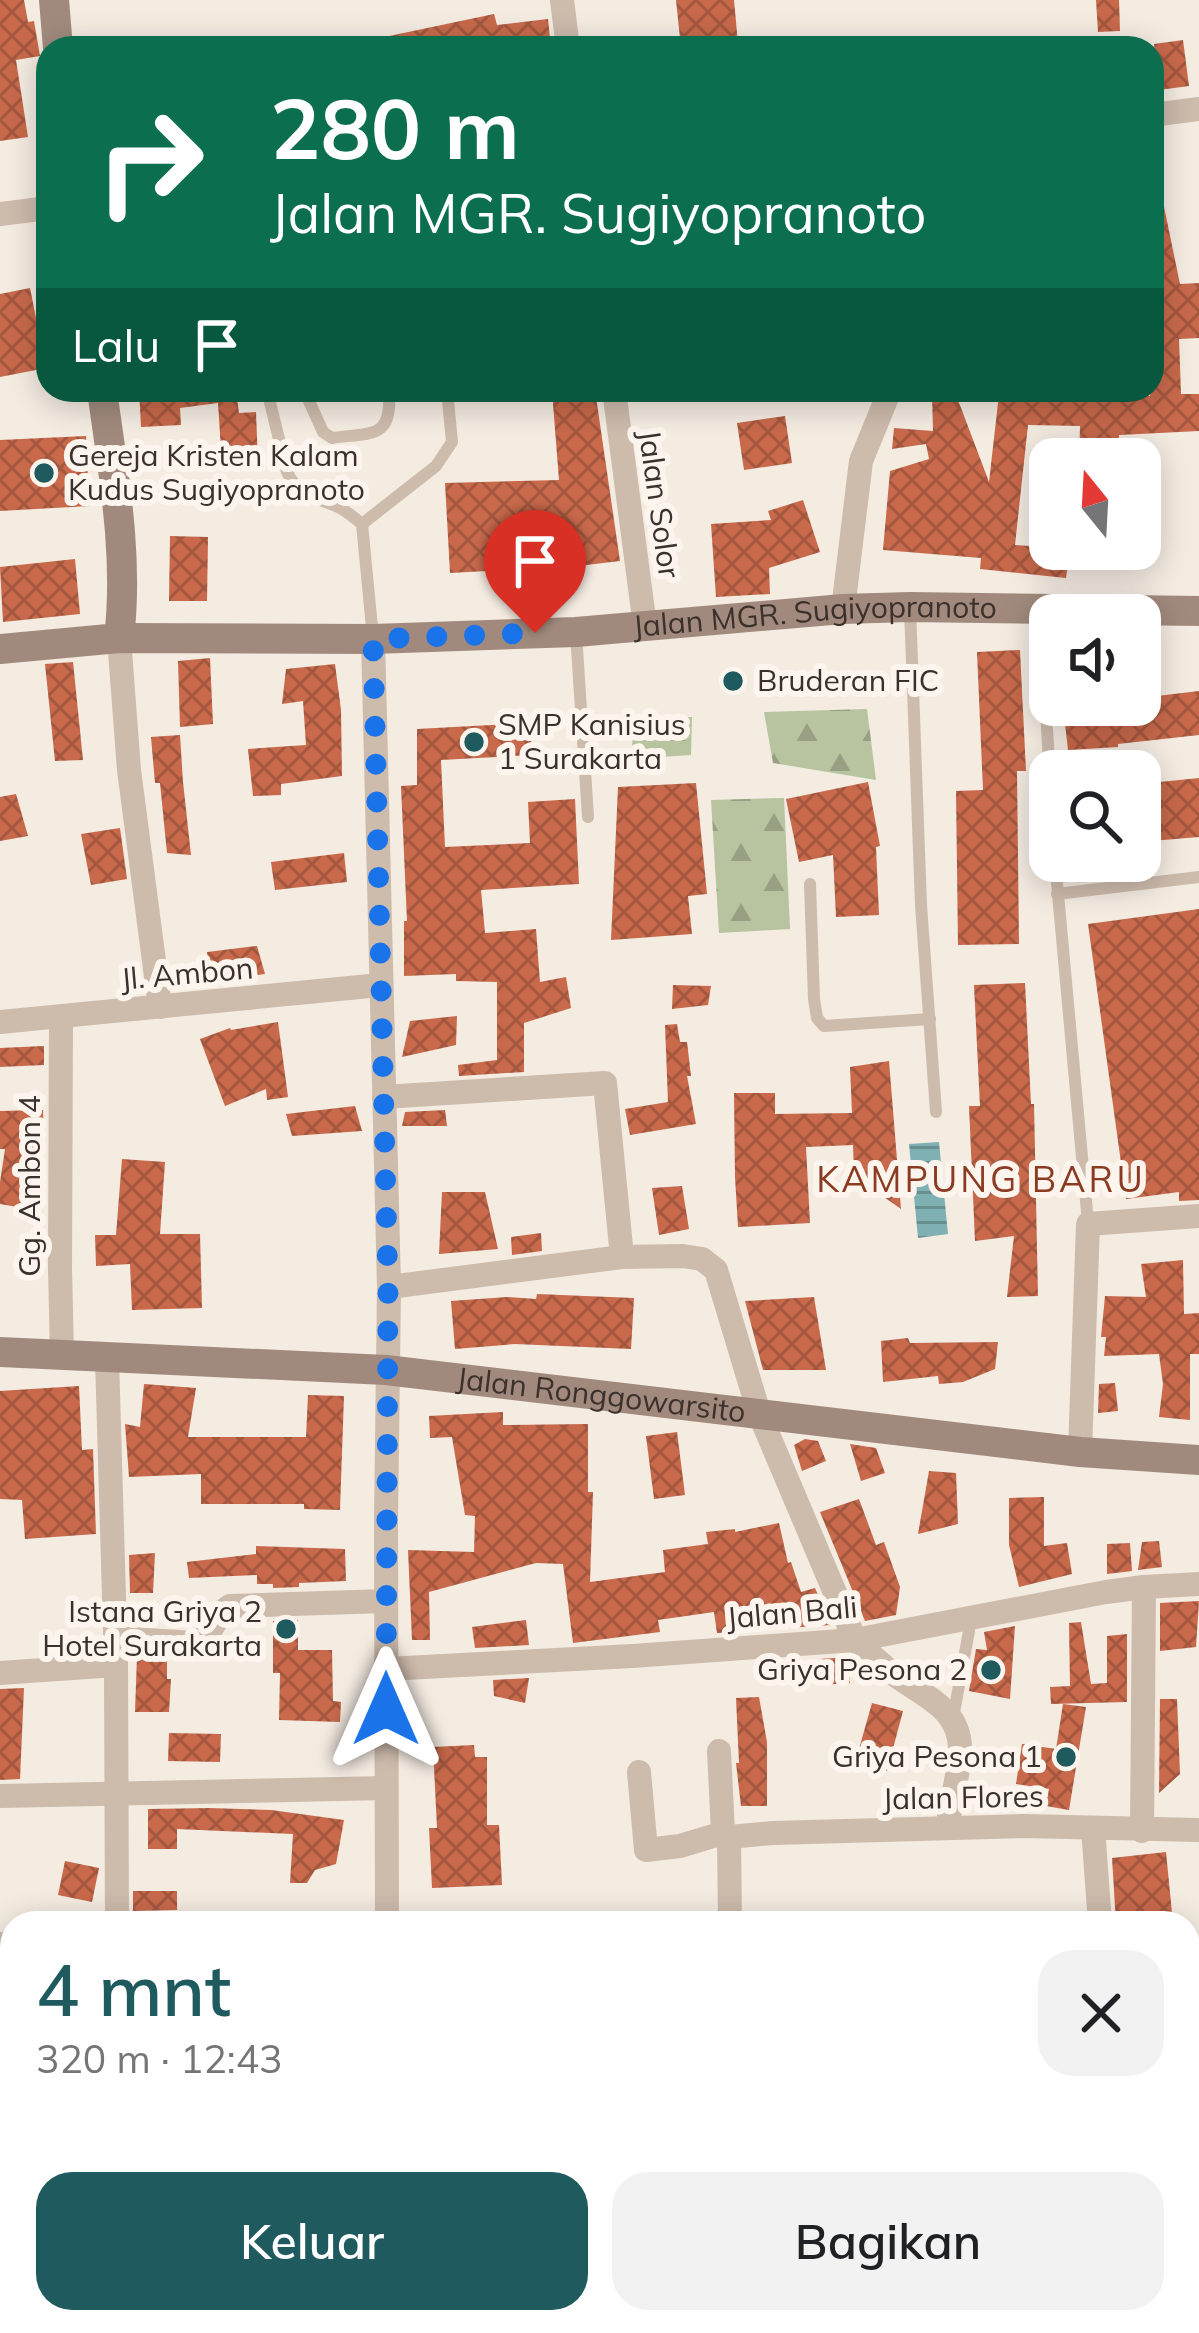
<!DOCTYPE html>
<html lang="id">
<meta charset="utf-8">
<style>
:root{--surface:#fff;--page:#f2f2f2;--text:#202124;--muted:#757577;--accent:#1f5a5e}
body{margin:0;font-family:Mulish,sans-serif;background:var(--page);color:var(--text);height:100vh;display:flex;flex-direction:column;font-size:45px;white-space:nowrap}
*{box-sizing:border-box;margin:0}
p{font-size:39px;color:var(--muted)}
.icon{flex:none;width:66px;height:66px;fill:none;stroke:currentColor;stroke-width:2;stroke-linecap:round;stroke-linejoin:round}
.map{position:relative;flex:1;overflow:hidden}
.sheet{position:absolute;left:0px;top:1911px;width:1200px;height:423px;display:flex;flex-direction:column;background:var(--surface);border-radius:36px 36px 0 0;box-shadow:0 6px 30px #0003}
.sheet>*{flex:none}
.guide{position:absolute;left:36px;top:36px;width:1128px;height:366px;border-radius:36px;box-shadow:0 6px 30px #0003;background:#0b6e4f;color:#fff;overflow:hidden}
.needle{width:78px;rotate:342deg}
.buttons{position:absolute;left:1029px;top:438px;display:grid;gap:24px}
.buttons a{display:grid;place-items:center;width:132px;height:132px;border-radius:24px;background:var(--surface);box-shadow:0 6px 30px #0003;font-size:60px}
.pin{position:absolute;display:grid;place-items:center;width:102px;height:102px;color:#fff;margin:-123px -51px;border-radius:50% 50% 50% 0;rotate:-45deg;box-shadow:0 0 12px #0007}
.pin .icon{rotate:45deg}
.me{position:absolute;width:132px;margin:-66px;rotate:0deg;stroke-linejoin:round;filter:drop-shadow(0 0 9px #0008)}
.turn{display:flex;align-items:center;gap:42px;height:252px;padding:0 36px;font-size:54px}
.turn .icon{width:156px;height:156px;stroke-width:2.5}
.turn b{display:block;font-size:84px;line-height:102px}
.then{display:flex;align-items:center;height:114px;padding:0 36px;background:#0003;gap:24px;font-size:45px}
.round{display:grid;place-items:center;flex:none;width:126px;height:126px;border-radius:36px;background:var(--page)}
.head{display:flex;align-items:center;justify-content:space-between;height:204px;padding:0 36px}
h1{font-size:72px;font-weight:600;line-height:90px;color:var(--accent)}
.button{display:flex;gap:24px;margin-top:auto;padding:24px 36px}
.button a{flex:1;height:138px;border-radius:36px;background:var(--accent);color:#fff;font-size:48px;font-weight:600;line-height:138px;text-align:center}
.button a+a{background:var(--page);color:var(--text)}
.map>svg:first-child{display:block}
.forest{fill:url(#forest-firs)}
.water{fill:url(#water-rules)}
.building{fill:url(#building-cross-hatch)}
.lines{fill:none;stroke-linecap:round;stroke-linejoin:round}
.lane{stroke:#cdbbac;stroke-width:12}
.street{stroke:#cdbbac;stroke-width:24}
.secondary{stroke:#a18a7d;stroke-width:30}
.primary{stroke:#7d675c;stroke-width:30}
.rail-casing{stroke:#3b302b;stroke-width:12}
.rail{stroke:#fbf5ee;stroke-width:8;stroke-dasharray:22;stroke-linecap:butt}
.route{stroke:#1a73e8;stroke-width:21;stroke-dasharray:0 37.8}
.poi-dot{fill:#1f5a5e;stroke:#fbf5ee;stroke-width:4.5}
.labels{text-anchor:middle;stroke-width:12;stroke-linejoin:round;paint-order:stroke}
.poi-label{font-size:30px;fill:#3b302b;stroke:#fbf5ee;text-anchor:start}
.street-label{font-size:30px;fill:#3b302b;stroke:#fbf5ee}
.quarter-label{font-size:36px;letter-spacing:3px;fill:#8c3b22;stroke:#fbf5ee}
</style>
<div class="map">
<svg width="1199" height="2333" viewBox="0 0 1199 2333">
<defs>
<pattern id="forest-firs" width="22" height="20" patternUnits="userSpaceOnUse" patternTransform="scale(3)"><rect width="22" height="20" fill="#b8c4a0"/><path d="M5 1l3.5 6h-7zM16 11l3.5 6h-7z" fill="#97a083"/></pattern>
<pattern id="water-rules" width="6" height="5" patternUnits="userSpaceOnUse" patternTransform="scale(3)"><rect width="6" height="5" fill="#7fb0b2"/><path d="M0 2.5h6" fill="none" stroke="#699091"/></pattern>
<pattern id="building-cross-hatch" width="8" height="8" patternUnits="userSpaceOnUse" patternTransform="scale(3)"><rect width="8" height="8" fill="#c8694b"/><path d="M0 0l8 8M0 8l8-8" fill="none" stroke="#a4573f"/></pattern>
</defs>
<rect width="100%" height="100%" fill="#f4ebe1"/>
<!-- forest -->
<g class="forest">
<polygon points="867,709 876,780 773,763 764,712"/>
<polygon points="636,717 692,717 691,755 630,759"/>
<polygon points="784,798 790,929 719,933 711,800"/>
</g>
<!-- water -->
<polygon class="water" points="939,1142 948,1234 918,1238 909,1144"/>
<!-- building -->
<g class="building">
<polygon points="0,0 24,0 28,22 34,21 40,56 16,60 28,137 0,141"/>
<polygon points="676,0 734,0 738,44 681,48"/>
<polygon points="1096,0 1119,0 1120,31 1098,32"/>
<polygon points="494,14 497,25 548,19 551,48 376,48 375,39"/>
<polygon points="1183,40 1189,86 1159,90 1154,44"/>
<polygon points="1161,192 1180,284 1199,283 1199,338 1179,339 1181,394 1199,394 1199,431 1119,435 1118,459 1079,459 1080,426 1028,425 1015,545 1070,549 1066,578 980,569 981,558 883,550 890,471 929,459 926,444 892,449 894,428 933,431 932,393 955,392 989,482 999,394 1150,396 1152,342 1159,341 1156,273 1152,274 1152,193"/>
<polygon points="30,288 46,368 0,377 0,294"/>
<polygon points="139,390 236,390 239,413 256,412 258,463 222,465 218,403 180,408 181,425 141,427"/>
<polygon points="562,390 595,390 620,561 578,566 450,573 445,483 559,480 552,391"/>
<polygon points="785,416 792,463 744,470 737,423"/>
<polygon points="86,436 89,506 0,511 0,440"/>
<polygon points="803,500 820,552 769,568 770,594 716,597 711,524 771,520 768,511"/>
<polygon points="170,536 208,537 207,601 169,601"/>
<polygon points="75,559 80,614 3,622 0,567"/>
<polygon points="1020,650 1026,771 1017,771 1019,944 958,945 956,791 983,790 977,652"/>
<polygon points="210,658 213,724 180,727 178,661"/>
<polygon points="73,662 83,760 55,761 45,664"/>
<polygon points="335,664 341,710 342,776 281,784 281,795 253,796 248,749 306,745 303,701 282,704 286,669"/>
<polygon points="1199,691 1199,735 1118,744 1118,747 1068,750 1063,706 1140,705 1140,698"/>
<polygon points="530,723 532,755 441,760 445,847 530,843 528,802 575,799 579,884 481,890 485,933 536,929 540,982 566,977 571,1008 524,1023 524,1072 459,1076 458,1065 497,1060 497,982 456,981 456,974 404,976 404,921 407,921 401,786 417,785 417,729"/>
<polygon points="180,735 183,782 191,855 167,853 160,783 155,783 151,737"/>
<polygon points="1199,778 1199,837 1140,842 1140,784"/>
<polygon points="868,782 880,846 876,847 879,915 836,917 833,855 799,862 786,799"/>
<polygon points="696,783 707,894 688,896 692,934 611,940 618,787"/>
<polygon points="16,794 28,836 0,841 0,797"/>
<polygon points="120,828 127,879 91,885 81,834"/>
<polygon points="344,853 347,882 275,890 271,862"/>
<polygon points="1199,909 1199,1200 1179,1201 1179,1192 1126,1199 1088,924"/>
<polygon points="257,946 265,974 210,982 207,952"/>
<polygon points="1025,983 1031,1104 1034,1104 1038,1296 1007,1297 1014,1236 975,1241 969,1106 980,1106 974,985"/>
<polygon points="673,985 711,986 708,1005 672,1009"/>
<polygon points="457,1016 456,1045 402,1057 410,1021"/>
<polygon points="278,1022 288,1097 267,1100 266,1089 225,1106 200,1039 230,1028 231,1030"/>
<polygon points="677,1024 680,1042 687,1042 691,1076 687,1076 696,1124 630,1135 625,1109 668,1102 665,1025"/>
<polygon points="44,1046 44,1065 0,1067 0,1048"/>
<polygon points="889,1061 901,1209 854,1176 853,1145 806,1147 810,1223 738,1227 735,1177 734,1093 775,1093 775,1114 852,1113 850,1067"/>
<polygon points="355,1106 362,1131 292,1136 286,1114"/>
<polygon points="43,1110 44,1140 34,1140 23,1208 0,1204 0,1182 5,1149 0,1149 0,1111"/>
<polygon points="445,1110 447,1126 402,1126 405,1112"/>
<polygon points="122,1159 165,1162 160,1234 200,1234 202,1308 132,1310 130,1264 96,1266 95,1235 116,1235"/>
<polygon points="682,1186 689,1229 659,1235 652,1188"/>
<polygon points="442,1192 485,1192 498,1249 439,1254"/>
<polygon points="541,1233 542,1251 512,1255 511,1237"/>
<polygon points="1183,1260 1184,1314 1199,1313 1199,1354 1190,1354 1190,1420 1159,1417 1163,1384 1159,1354 1104,1356 1106,1337 1101,1337 1105,1296 1146,1297 1141,1264"/>
<polygon points="537,1294 634,1298 631,1349 515,1344 455,1349 451,1301 507,1297 536,1299"/>
<polygon points="814,1297 826,1370 763,1370 745,1301"/>
<polygon points="908,1338 910,1343 998,1342 995,1369 963,1382 939,1384 938,1376 883,1382 881,1341"/>
<polygon points="1115,1383 1118,1411 1098,1413 1099,1384"/>
<polygon points="144,1384 196,1388 188,1437 306,1437 308,1395 344,1396 340,1510 304,1509 304,1504 201,1504 201,1474 129,1477 125,1424 140,1427"/>
<polygon points="79,1386 82,1450 93,1449 96,1534 25,1539 22,1500 0,1499 0,1391"/>
<polygon points="503,1412 503,1425 588,1424 588,1492 593,1492 590,1582 665,1572 663,1550 708,1544 706,1532 735,1529 735,1532 779,1523 788,1563 791,1562 801,1592 815,1588 831,1625 717,1633 714,1612 658,1620 660,1632 573,1643 563,1564 536,1563 429,1592 430,1640 412,1640 408,1550 474,1552 475,1516 465,1515 452,1437 430,1438 429,1416"/>
<polygon points="677,1432 685,1495 654,1499 646,1436"/>
<polygon points="805,1439 818,1441 826,1461 802,1471 794,1445"/>
<polygon points="850,1444 876,1448 885,1473 861,1481"/>
<polygon points="929,1471 956,1473 958,1524 918,1534"/>
<polygon points="1044,1497 1044,1546 1067,1543 1072,1574 1019,1587 1009,1545 1009,1498"/>
<polygon points="859,1499 876,1545 884,1542 900,1587 896,1615 865,1621 820,1512"/>
<polygon points="1159,1541 1162,1567 1138,1570 1142,1542"/>
<polygon points="1130,1543 1132,1571 1107,1574 1107,1544"/>
<polygon points="256,1546 345,1549 346,1581 299,1583 299,1587 273,1588 273,1584 257,1584 257,1575 189,1578 187,1562 256,1554"/>
<polygon points="155,1553 153,1593 130,1593 129,1555"/>
<polygon points="1199,1601 1196,1647 1160,1651 1160,1603"/>
<polygon points="298,1620 298,1650 332,1650 333,1701 341,1702 340,1722 279,1720 280,1673 273,1673 273,1621"/>
<polygon points="526,1620 529,1645 475,1648 472,1627"/>
<polygon points="1081,1622 1091,1684 1107,1683 1107,1636 1127,1634 1127,1702 1051,1704 1050,1687 1070,1686 1069,1623"/>
<polygon points="1015,1626 1010,1699 969,1691 976,1649 987,1650 984,1632"/>
<polygon points="137,1656 167,1658 167,1679 171,1679 169,1712 135,1712"/>
<polygon points="849,1657 850,1683 820,1685 819,1659"/>
<polygon points="529,1678 525,1703 494,1696 493,1680"/>
<polygon points="24,1688 20,1779 0,1780 0,1689"/>
<polygon points="759,1697 767,1742 767,1806 741,1806 736,1763 739,1763 736,1698"/>
<polygon points="1160,1699 1177,1699 1180,1774 1159,1793"/>
<polygon points="872,1703 903,1711 887,1771 855,1763"/>
<polygon points="1063,1704 1086,1707 1069,1810 1046,1806 1049,1789 1016,1784 1022,1744 1056,1749"/>
<polygon points="169,1733 221,1734 220,1762 168,1761"/>
<polygon points="474,1745 475,1757 487,1757 487,1825 499,1825 502,1885 432,1888 429,1828 437,1828 433,1747"/>
<polygon points="209,1808 271,1810 344,1820 336,1864 315,1870 307,1883 290,1883 293,1834 177,1829 177,1849 148,1849 148,1809"/>
<polygon points="1166,1852 1173,1923 1116,1923 1112,1858"/>
<polygon points="65,1861 99,1868 92,1902 58,1895"/>
<polygon points="133,1891 177,1891 177,1910 133,1911"/>
</g>
<g class="lines">
<!-- lane -->
<g class="lane">
<path d="M 267,390 L 287,472 C 298,495 314,497 336,506 C 346,510 353,517 362,524 L 373,638"/>
<path d="M 304,390 L 323,432 L 332,438 C 373,432 392,440 389,390"/>
<polyline points="362,524 436,466 452,442 447,390"/>
<polyline points="910,608 921,905 936,1112"/>
<polyline points="1040,612 1050,779"/>
<polyline points="576,633 588,817"/>
<polyline points="1055,861 1088,1223"/>
<polyline points="810,884 814,999 817,1018 824,1026 930,1019"/>
<polyline points="1057,894 1199,877"/>
<polyline points="953,1718 969,1631"/>
<polyline points="1188,2200 1190,2237"/>
<polyline points="0,2224 12,2223"/>
<polyline points="0,2279 12,2279"/>
</g>
<!-- street -->
<g class="street">
<polyline points="562,0 568,48"/>
<polyline points="1152,115 1199,109"/>
<polyline points="0,214 48,208"/>
<polyline points="614,390 645,626"/>
<polyline points="843,609 861,461 890,390"/>
<polyline points="119,638 129,770 160,1007"/>
<polyline points="373,639 389,1287 386,1520 387,1923"/>
<polyline points="61,1017 60,1268 62,1355"/>
<polyline points="0,1022 380,985"/>
<polyline points="384,1097 605,1083 622,1257"/>
<path d="M 389,1287 L 622,1257 L 683,1256 L 702,1259 L 716,1270 L 759,1413 L 855,1640 C 869,1653 882,1666 898,1677 C 927,1698 962,1710 960,1753 C 958,1777 951,1803 947,1828"/>
<polyline points="107,1359 116,1665 117,1923"/>
<polyline points="1080,1452 1088,1224 1199,1216"/>
<path d="M 115,1638 L 195,1643 C 213,1636 214,1616 230,1606 L 386,1601"/>
<polyline points="386,1669 633,1656 855,1640 1106,1592 1144,1587 1199,1584"/>
<polyline points="0,1673 116,1665"/>
<polyline points="719,1751 723,1833 729,1837 730,1923"/>
<polyline points="639,1772 646,1850 680,1846 723,1833"/>
<polyline points="0,1796 386,1788"/>
<polyline points="1093,1828 1100,1923"/>
<polyline points="1142,1831 1144,1587"/>
<polyline points="729,1837 773,1833 1023,1826 1199,1830"/>
<polyline points="0,1944 12,1944"/>
<polyline points="1188,2286 1199,2286"/>
<polyline points="0,2303 12,2302"/>
<polyline points="189,2322 189,2333"/>
<polyline points="510,2322 510,2333"/>
<polyline points="932,2322 932,2333"/>
</g>
<!-- secondary -->
<g class="secondary">
<polyline points="54,0 58,48"/>
<path d="M 102,390 C 113,472 129,556 119,638"/>
<path id="s1" d="M 0,649 L 119,638 L 373,639 L 576,632 L 843,609 L 910,607 L 1199,611"/>
<path id="s2" d="M 0,1352 L 386,1370 L 1080,1452 L 1199,1460"/>
</g>
<!-- primary -->
<g class="primary">
<polyline points="1188,2239 1199,2238"/>
<polyline points="0,2262 12,2262"/>
</g>
<!-- rail casing -->
<g class="rail-casing">
<g id="rail">
<polyline points="1188,2262 1199,2261"/>
<polyline points="0,2288 12,2288"/>
</g>
</g>
<!-- rail -->
<use href="#rail" class="rail"/>
</g>
<g class="lines">
<!-- route -->
<polyline class="route" points="386,1709 388,1287 373,639 535,633"/>
</g>
<!-- markers -->
<g class="poi-dot">
<circle cx="44" cy="473" r="12"/>
<circle cx="733" cy="681" r="12"/>
<circle cx="474" cy="742" r="12"/>
<circle cx="286" cy="1629" r="12"/>
<circle cx="991" cy="1670" r="12"/>
<circle cx="1066" cy="1757" r="12"/>
</g>
<g class="labels">
<!-- poi labels -->
<g class="poi-label">
<text x="68" y="466">Gereja Kristen Kalam<tspan x="68" dy="34">Kudus Sugiyopranoto</tspan></text>
<text x="757" y="691">Bruderan FIC</text>
<text x="498" y="735">SMP Kanisius<tspan x="498" dy="34">1 Surakarta</tspan></text>
<text x="262" y="1622" text-anchor="end">Istana Griya 2<tspan x="262" dy="34">Hotel Surakarta</tspan></text>
<text x="967" y="1680" text-anchor="end">Griya Pesona 2</text>
<text x="1042" y="1767" text-anchor="end">Griya Pesona 1</text>
</g>
<!-- street labels -->
<g class="street-label">
<text transform="translate(659 504) rotate(82)" y="10">Jalan Solor</text>
<text dy="10" stroke="none"><textPath href="#s1" startOffset="816">Jalan MGR. Sugiyopranoto</textPath></text>
<text transform="translate(187 974) rotate(-5)" y="10">Jl. Ambon</text>
<text transform="translate(30 1186) rotate(-90)" y="10">Gg. Ambon 4</text>
<text dy="10" stroke="none"><textPath href="#s2" startOffset="603">Jalan Ronggowarsito</textPath></text>
<text transform="translate(792 1613) rotate(-5)" y="10">Jalan Bali</text>
<text transform="translate(963 1798) rotate(-1)" y="10">Jalan Flores</text>
</g>
<!-- quarter labels -->
<g class="quarter-label">
<text x="981" y="1192">KAMPUNG BARU</text>
</g>
</g>
</svg>
<div class="buttons">
<a><svg class="needle" viewBox="-14 -14 28 28"><path d="M0-13l5 13h-10z" fill="#e53935"/><path d="M0 13l5-13h-10z" fill="#757577"/></svg></a>
<a><svg class="icon" aria-label="sound" viewBox="0 0 24 24"><path d="M4 9h4l5-4v14l-5-4H4zM17 9q2 3 0 6"/></svg></a>
<a><svg class="icon" aria-label="search" viewBox="0 0 24 24"><circle cx="10" cy="10" r="6"/><path d="M15 15l6 6"/></svg></a>
</div>
<div class="pin" style="left:535px;top:633px;background:#d93025"><svg class="icon" aria-label="arrive" viewBox="0 0 24 24"><path d="M6 21V4h12l-3 4 3 4H6"/></svg></div>
<svg class="me" style="left:386px;top:1709px" viewBox="-20 -20 40 40"><path d="M0-17L14 15 0 8-14 15z" fill="#1a73e8" stroke="#fff" stroke-width="4"/></svg>
<div class="guide">
<div class="turn"><svg class="icon" aria-label="right" viewBox="0 0 24 24"><path d="M7 20v-9h11M14 6l5 5-5 5"/></svg><div><b>280 m</b>Jalan MGR. Sugiyopranoto</div></div>
<div class="then">Lalu<svg class="icon" aria-label="arrive" viewBox="0 0 24 24"><path d="M6 21V4h12l-3 4 3 4H6"/></svg></div>
</div>
<section class="sheet">
<div class="head"><div><h1>4 mnt</h1><p>320 m · 12:43</p></div><a class="round"><svg class="icon" aria-label="close" viewBox="0 0 24 24"><path d="M6 6l12 12M18 6L6 18"/></svg></a></div>
<div class="button"><a>Keluar</a><a>Bagikan</a></div>
</section>
</div>
